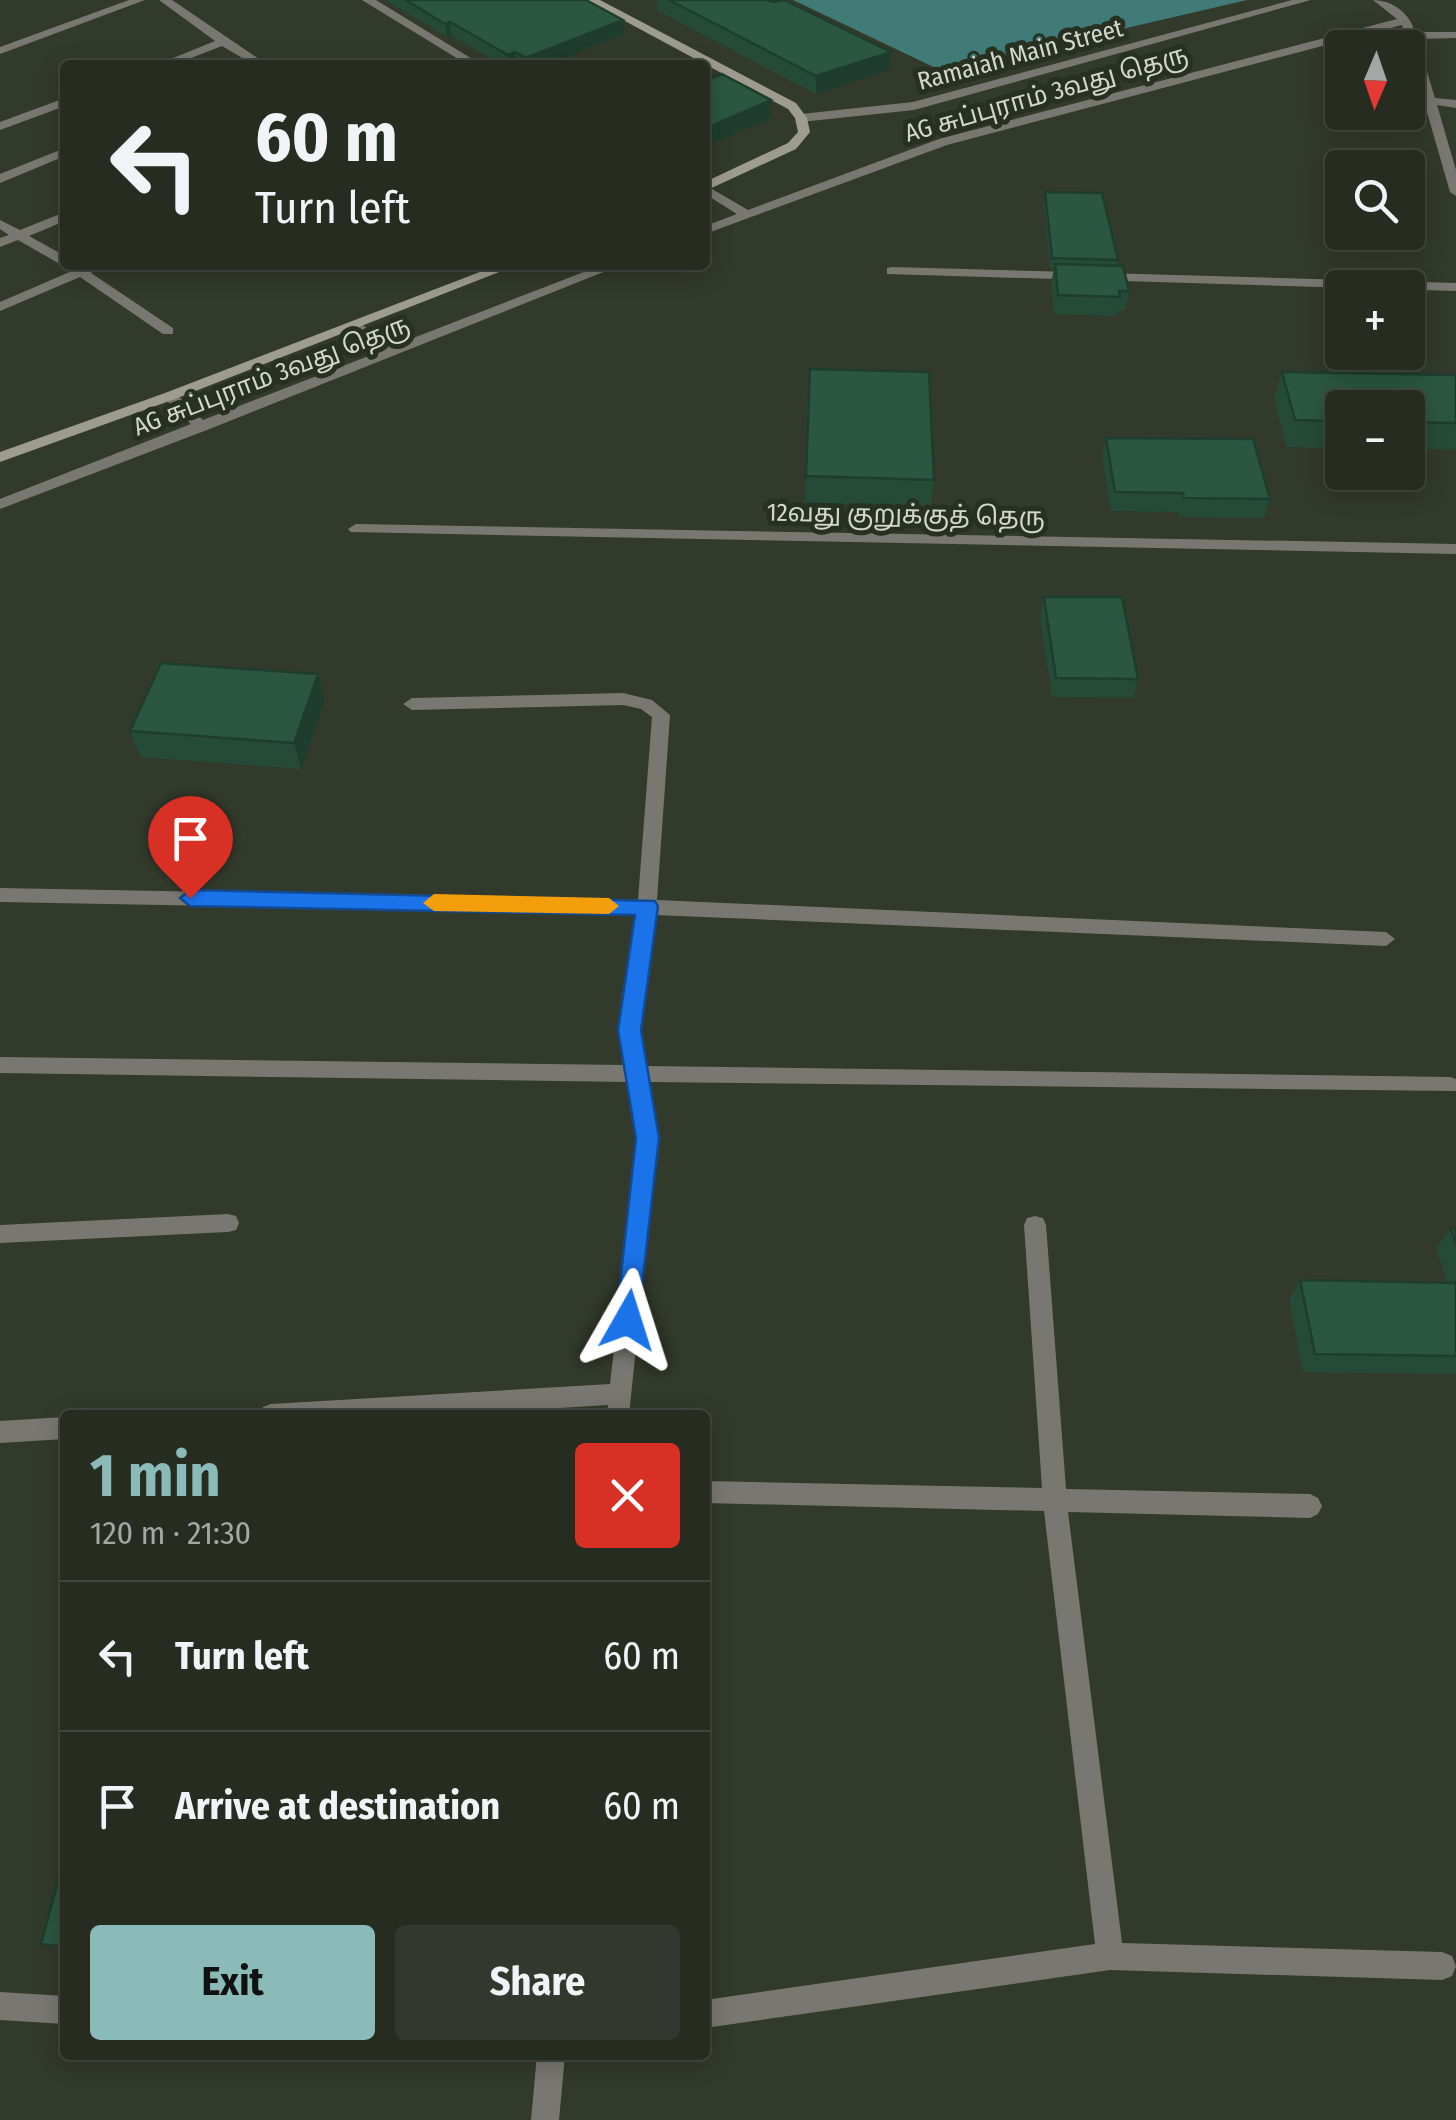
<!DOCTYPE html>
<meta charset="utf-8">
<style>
:root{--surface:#262c20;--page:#32382d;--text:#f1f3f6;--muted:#a4a7a5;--line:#42483e;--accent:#8bbbb9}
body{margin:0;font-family:"Fira Sans Condensed","Noto Sans Tamil",sans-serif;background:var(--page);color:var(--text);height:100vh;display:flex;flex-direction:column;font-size:38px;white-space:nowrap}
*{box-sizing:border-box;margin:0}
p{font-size:32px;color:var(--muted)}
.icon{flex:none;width:55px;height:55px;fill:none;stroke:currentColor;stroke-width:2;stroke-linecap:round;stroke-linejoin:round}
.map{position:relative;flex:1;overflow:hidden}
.details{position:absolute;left:60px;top:1410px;width:650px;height:650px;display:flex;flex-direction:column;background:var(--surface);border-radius:10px;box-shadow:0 5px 25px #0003,0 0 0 2px var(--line)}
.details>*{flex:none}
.top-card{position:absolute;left:60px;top:60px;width:650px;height:210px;border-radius:10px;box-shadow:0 5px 25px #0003,0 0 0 2px var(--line);background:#262c20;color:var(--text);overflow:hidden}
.needle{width:65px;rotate:182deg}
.fabs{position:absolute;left:1325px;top:30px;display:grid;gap:20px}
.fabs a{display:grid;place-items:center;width:100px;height:100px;border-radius:10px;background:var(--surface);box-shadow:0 5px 25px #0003,0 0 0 2px var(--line);font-size:50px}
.pin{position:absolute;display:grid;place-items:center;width:85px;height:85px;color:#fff;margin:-102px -42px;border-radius:50% 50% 50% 0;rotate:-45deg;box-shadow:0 0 10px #0007}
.pin .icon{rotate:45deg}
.me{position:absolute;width:110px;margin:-55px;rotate:6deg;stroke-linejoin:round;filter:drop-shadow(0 0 8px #0008)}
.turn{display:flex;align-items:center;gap:35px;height:210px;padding:0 30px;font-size:45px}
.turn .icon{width:130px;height:130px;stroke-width:2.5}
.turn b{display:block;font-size:70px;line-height:85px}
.round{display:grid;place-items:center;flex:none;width:105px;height:105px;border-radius:10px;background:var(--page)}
.head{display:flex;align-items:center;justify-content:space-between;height:170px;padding:0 30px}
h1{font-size:60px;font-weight:700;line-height:75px;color:var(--accent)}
.action{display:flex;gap:20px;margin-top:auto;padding:20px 30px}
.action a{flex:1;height:115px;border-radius:10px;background:var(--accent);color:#111;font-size:40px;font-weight:700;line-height:115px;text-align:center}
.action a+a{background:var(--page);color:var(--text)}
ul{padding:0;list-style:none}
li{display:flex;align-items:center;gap:30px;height:150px;padding:0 30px;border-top:2px solid var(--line)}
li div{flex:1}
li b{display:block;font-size:38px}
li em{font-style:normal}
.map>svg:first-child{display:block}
.water{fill:#407b77}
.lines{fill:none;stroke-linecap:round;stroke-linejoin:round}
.street{fill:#797870;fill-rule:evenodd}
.secondary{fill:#9e9c8f;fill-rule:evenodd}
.wall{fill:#254b38}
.shaded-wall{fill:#1e3d2e}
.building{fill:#2b5741;stroke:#1e3d2e;stroke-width:2.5}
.route{fill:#1a73e8;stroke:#114b97;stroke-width:2.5}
.slow{fill:#f59e0b}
.labels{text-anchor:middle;stroke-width:10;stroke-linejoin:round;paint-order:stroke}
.far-street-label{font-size:25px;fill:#d3d8cf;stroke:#283021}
</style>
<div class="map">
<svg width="1456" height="2120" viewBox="0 0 1456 2120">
<rect width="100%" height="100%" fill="#323a2b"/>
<!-- water -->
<polygon class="water" points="793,0 1247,0 942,71"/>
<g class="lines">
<!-- street -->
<g class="street">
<polygon points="129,0 145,0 0,54 0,47"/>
<polygon points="159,0 172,0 268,65 254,65 222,46 173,65 156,65 215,41"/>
<polygon points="362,0 376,0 482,65 468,65"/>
<polygon points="1292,0 1311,0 914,110 801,122 795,118 801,114 913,102"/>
<path d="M 1373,0 C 1393,0 1410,14 1415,32 L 1456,32 L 1456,38 L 1417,39 L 1435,98 L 1456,100 L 1456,108 L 1437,105 L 1456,170 L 1456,196 L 1450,192 L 1402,25 L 947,145 L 705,234 L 705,226 L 737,214 L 705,194 L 705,185 L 748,210 L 939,139 L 1397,19 Z"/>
<polygon points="65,98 65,106 0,130 0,122"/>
<polygon points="65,148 65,156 0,183 0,174"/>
<polygon points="65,212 65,221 29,236 65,256 65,265 105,265 91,273 173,328 173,334 163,334 80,277 0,311 0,302 72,271 18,240 0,247 0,238 9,235 0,229 0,220 20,230"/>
<polygon points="602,265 621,265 207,430 0,509 0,499 191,424 165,399 165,393 175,393 203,420 379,352 349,328 349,322 359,322 390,347"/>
<polygon points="892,267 1456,283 1456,291 887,274 887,268"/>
<polygon points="356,524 1456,544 1456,554 351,532 348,529"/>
<polygon points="623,693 652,700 670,715 657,900 1386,932 1395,939 1386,946 655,915 640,1030 646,1066 1450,1077 1456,1079 1456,1091 649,1082 658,1138 629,1415 607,1415 608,1405 450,1415 260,1415 263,1407 271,1404 610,1384 638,1138 629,1082 0,1073 0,1057 626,1065 620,1030 637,914 0,902 0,888 638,900 652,717 641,709 623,705 412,710 403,704 412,698"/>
<polygon points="228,1214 236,1216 239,1223 236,1230 228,1232 0,1243 0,1225"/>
<polygon points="1035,1216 1043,1218 1046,1225 1066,1489 1310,1494 1318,1498 1322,1506 1318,1514 1310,1518 1068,1512 1122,1943 1442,1952 1452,1956 1456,1966 1452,1976 1442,1980 1110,1970 705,2028 705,2000 1095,1944 1044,1511 705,1503 705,1481 1042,1488 1024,1225 1027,1218"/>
<polygon points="65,1417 65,1439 0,1443 0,1421"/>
<polygon points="0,1992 65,1996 65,2024 0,2020"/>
<polygon points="537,2055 565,2055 559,2120 531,2120"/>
</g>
<!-- secondary -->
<g class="secondary">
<polygon points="586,0 600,0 796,103 807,118 810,132 796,149 705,191 705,182 788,143 798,132 795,118 788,109"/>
<polygon points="498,265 517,265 175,399 0,462 0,452 165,393"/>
</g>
</g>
<!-- wall -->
<g class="wall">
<polygon points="386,0 586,0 624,34 546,65 503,65 452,36 447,37"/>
<polygon points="657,0 768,0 889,70 816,94 658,11"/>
<polygon points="705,81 771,118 709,145 705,143"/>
<polygon points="1045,192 1118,260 1117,266 1129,291 1125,310 1118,310 1117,316 1054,314 1051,283 1054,268 1050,268 1044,202"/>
<polygon points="810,369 934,480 931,507 805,503"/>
<polygon points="1282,372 1456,375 1456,450 1408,449 1408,408 1342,408 1342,448 1287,447 1274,399"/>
<polygon points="1106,438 1270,499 1264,518 1179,517 1178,512 1111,511 1102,457"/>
<polygon points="1044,597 1138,679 1133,698 1052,697 1040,616"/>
<polygon points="318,674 325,701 301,769 141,757 130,731"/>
<polygon points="1456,1228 1456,1374 1303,1372 1289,1299 1300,1280 1448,1283 1436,1248 1451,1229"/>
</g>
<!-- shaded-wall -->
<g class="shaded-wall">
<polygon points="623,20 624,34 546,65 527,65 526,58"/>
<polygon points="450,22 452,36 447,37 445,24"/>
<polygon points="515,52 517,65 509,65 508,55"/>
<polygon points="891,52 889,70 816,94 816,76"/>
<polygon points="771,100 771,118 709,145 709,127"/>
<polygon points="318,674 325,701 301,769 294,743"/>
</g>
<!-- building -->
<g class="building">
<polygon points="406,0 586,0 623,20 526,58 515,52 508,55 450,22 445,24"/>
<polygon points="669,0 768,0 773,2 784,0 891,52 816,76"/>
<polygon points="722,74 771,100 709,127 705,125 705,81"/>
<polygon points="1045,192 1102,193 1118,260 1052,258"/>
<polygon points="1055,264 1123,266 1129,291 1119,291 1120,297 1058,295"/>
<polygon points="810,369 929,372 934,480 806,476"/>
<polygon points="1282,372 1456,375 1456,423 1408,422 1408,408 1342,408 1342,421 1295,420"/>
<polygon points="1106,438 1253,439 1270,499 1184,498 1183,493 1115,492"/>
<polygon points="1044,597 1122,597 1138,679 1056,678"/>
<polygon points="161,663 318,674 294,743 130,731"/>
<polygon points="1456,1228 1456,1245 1451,1229"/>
<polygon points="1300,1280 1456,1283 1456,1356 1315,1354"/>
<polygon points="65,1856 65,1947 41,1944"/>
</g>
<!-- route -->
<polygon class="route" points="190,890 655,901 658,907 641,1030 659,1138 637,1329 628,1332 619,1329 616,1320 636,1138 618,1030 635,915 190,906 180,898"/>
<!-- slow -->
<polygon class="slow" points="434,894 609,898 619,906 609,914 434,911 423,903"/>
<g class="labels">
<!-- far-street labels -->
<g class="far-street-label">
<text transform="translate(1020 54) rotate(-15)" y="9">Ramaiah Main Street</text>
<text transform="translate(1046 93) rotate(-16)" y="9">AG சுப்புராம் 3வது தெரு</text>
<text transform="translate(271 375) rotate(-21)" y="9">AG சுப்புராம் 3வது தெரு</text>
<text transform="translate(906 514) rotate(1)" y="9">12வது குறுக்குத் தெரு</text>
</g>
</g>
</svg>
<div class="fabs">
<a><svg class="needle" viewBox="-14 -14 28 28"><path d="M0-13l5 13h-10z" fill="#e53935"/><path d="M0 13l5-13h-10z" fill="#a4a7a5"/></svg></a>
<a><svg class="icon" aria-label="search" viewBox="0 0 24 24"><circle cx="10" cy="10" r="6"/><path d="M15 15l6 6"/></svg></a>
<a>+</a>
<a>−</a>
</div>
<div class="pin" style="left:190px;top:898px;background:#d93025"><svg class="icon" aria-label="arrive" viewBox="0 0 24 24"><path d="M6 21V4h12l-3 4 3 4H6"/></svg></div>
<svg class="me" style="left:628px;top:1320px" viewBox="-20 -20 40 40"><path d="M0-17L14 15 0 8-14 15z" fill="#1a73e8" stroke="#fff" stroke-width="4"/></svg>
<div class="top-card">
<div class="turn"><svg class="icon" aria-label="left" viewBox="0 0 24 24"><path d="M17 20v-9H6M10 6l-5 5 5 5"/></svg><div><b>60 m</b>Turn left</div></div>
</div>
<section class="details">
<div class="head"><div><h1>1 min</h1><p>120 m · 21:30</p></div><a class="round" style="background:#d93025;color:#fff"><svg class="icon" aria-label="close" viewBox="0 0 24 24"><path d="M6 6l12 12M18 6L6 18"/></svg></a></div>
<ul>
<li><svg class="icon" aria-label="left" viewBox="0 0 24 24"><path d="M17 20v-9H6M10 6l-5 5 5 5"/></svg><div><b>Turn left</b></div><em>60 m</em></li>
<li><svg class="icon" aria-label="arrive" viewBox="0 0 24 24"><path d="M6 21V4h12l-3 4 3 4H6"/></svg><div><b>Arrive at destination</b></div><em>60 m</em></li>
</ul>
<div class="action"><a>Exit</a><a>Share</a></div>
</section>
</div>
